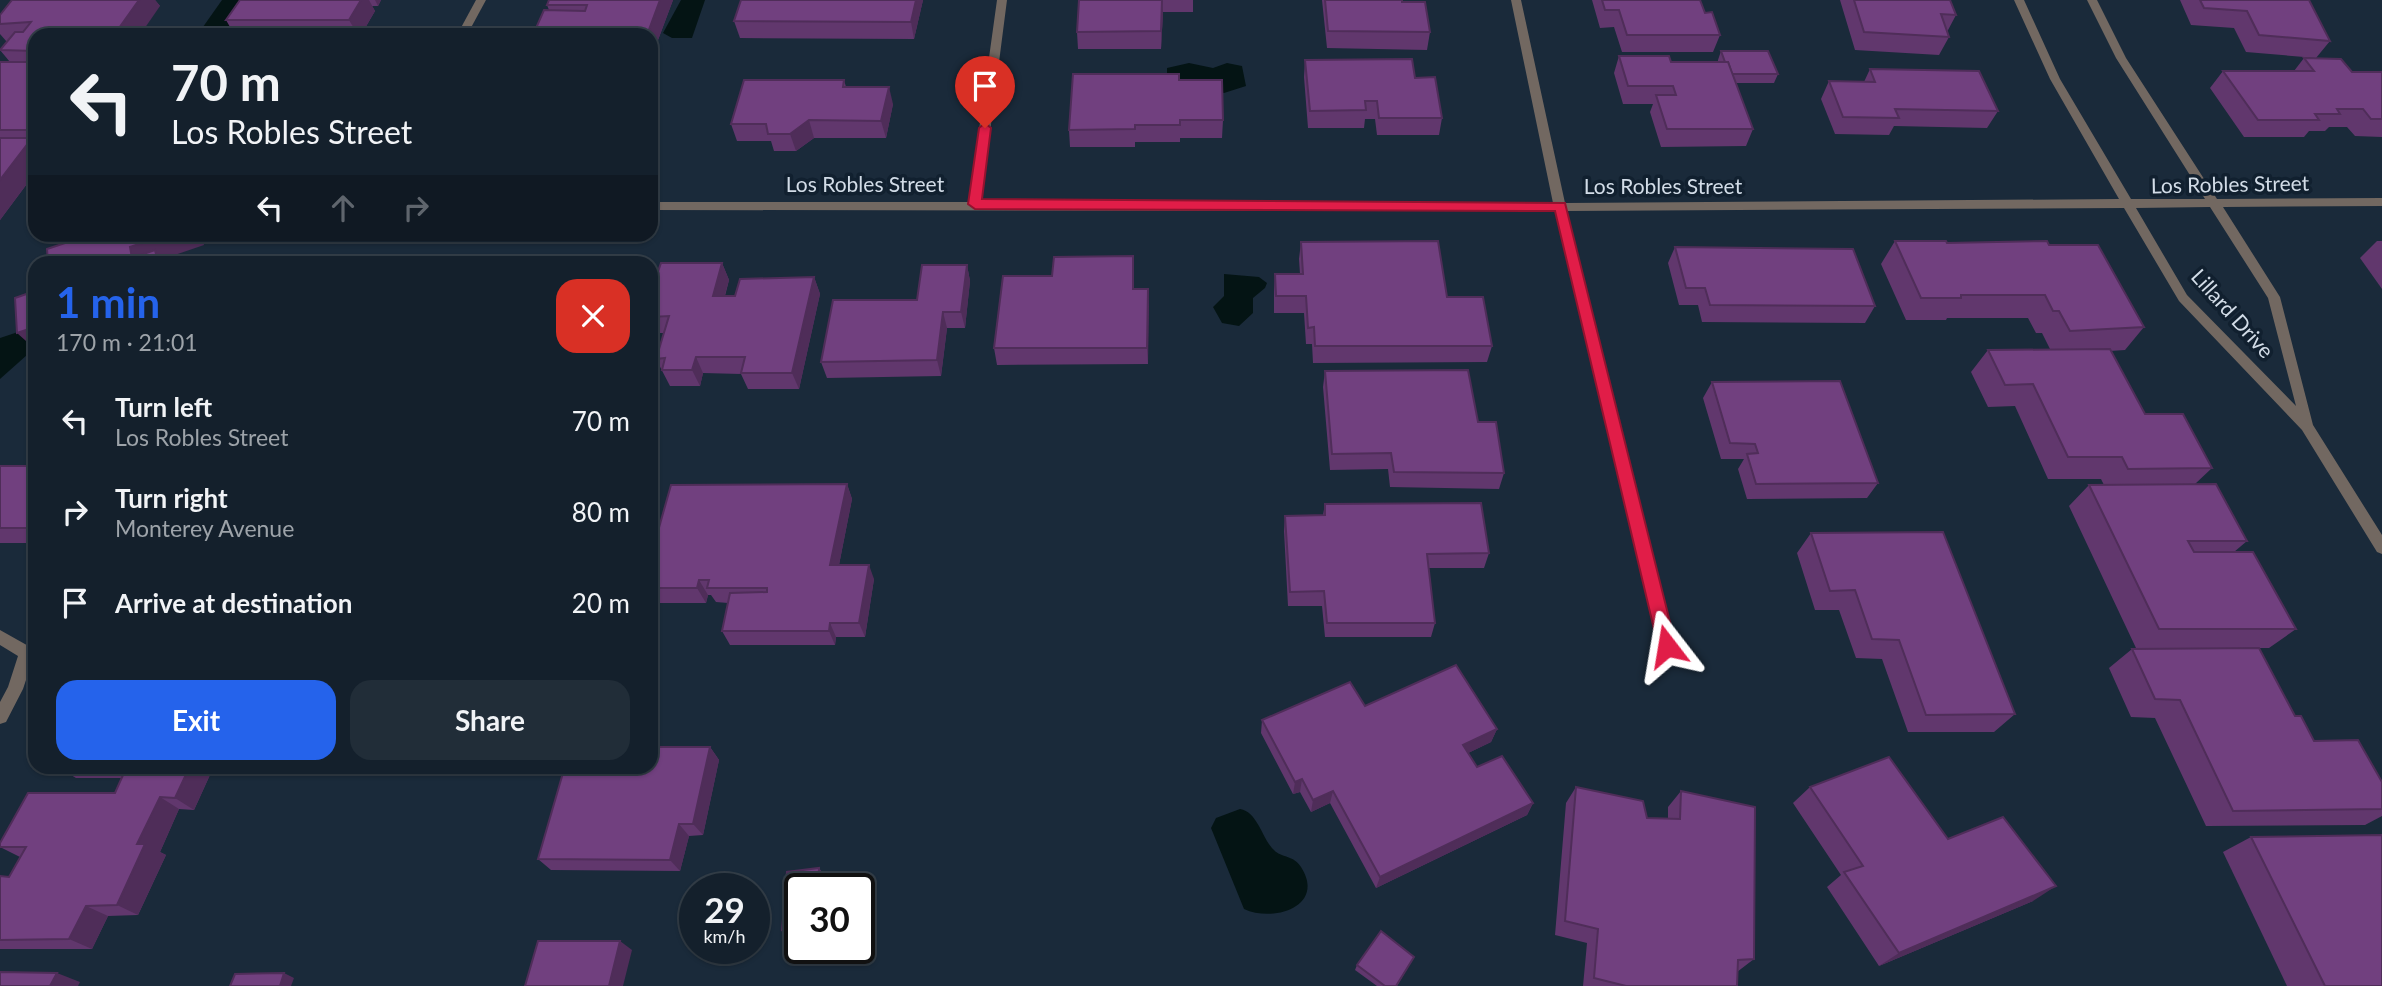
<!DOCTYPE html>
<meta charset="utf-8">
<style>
:root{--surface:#14202c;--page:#212d38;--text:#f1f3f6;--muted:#9da3a9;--line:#333e48;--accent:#2563eb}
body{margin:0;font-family:Lato,sans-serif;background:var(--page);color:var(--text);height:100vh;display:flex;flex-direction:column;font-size:26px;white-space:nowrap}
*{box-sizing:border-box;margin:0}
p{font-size:23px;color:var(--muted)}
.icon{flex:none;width:38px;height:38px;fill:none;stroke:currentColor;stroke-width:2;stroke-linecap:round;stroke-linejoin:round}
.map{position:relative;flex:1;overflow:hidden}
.side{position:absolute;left:28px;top:256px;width:630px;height:518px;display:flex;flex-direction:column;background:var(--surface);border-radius:21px;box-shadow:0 2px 5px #0004,0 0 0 2px var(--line)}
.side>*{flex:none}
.hud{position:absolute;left:28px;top:28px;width:630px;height:214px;border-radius:21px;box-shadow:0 2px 5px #0004,0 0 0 2px var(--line);background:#14202c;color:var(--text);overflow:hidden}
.speed{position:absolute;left:679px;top:873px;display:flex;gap:14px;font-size:35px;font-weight:700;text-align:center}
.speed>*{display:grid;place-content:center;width:91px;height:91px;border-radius:50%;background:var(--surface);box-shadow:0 2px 5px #0004,0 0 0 2px var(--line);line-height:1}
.speed small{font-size:18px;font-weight:400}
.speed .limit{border:4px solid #111;border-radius:10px;background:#fff;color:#111}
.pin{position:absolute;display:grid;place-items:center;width:60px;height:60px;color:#fff;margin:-72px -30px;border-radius:50% 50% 50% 0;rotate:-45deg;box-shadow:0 0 7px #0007}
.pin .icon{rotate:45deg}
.me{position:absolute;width:77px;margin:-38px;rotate:346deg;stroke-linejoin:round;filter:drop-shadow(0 0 5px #0008)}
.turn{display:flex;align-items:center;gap:24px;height:147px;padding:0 28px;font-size:32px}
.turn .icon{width:91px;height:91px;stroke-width:2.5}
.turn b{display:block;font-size:49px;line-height:60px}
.lanes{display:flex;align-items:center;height:66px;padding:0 28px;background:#0003;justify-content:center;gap:35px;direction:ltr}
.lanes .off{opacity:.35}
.round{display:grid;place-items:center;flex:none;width:74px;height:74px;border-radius:21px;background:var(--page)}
.headline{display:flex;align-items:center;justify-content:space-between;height:119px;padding:0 28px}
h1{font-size:42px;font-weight:700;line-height:52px;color:var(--accent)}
.action{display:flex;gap:14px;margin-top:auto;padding:14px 28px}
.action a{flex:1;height:80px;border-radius:21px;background:var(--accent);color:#fff;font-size:28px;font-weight:700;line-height:80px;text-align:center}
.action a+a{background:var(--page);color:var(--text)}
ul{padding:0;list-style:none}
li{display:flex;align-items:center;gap:21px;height:91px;padding:0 28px}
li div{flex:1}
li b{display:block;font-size:26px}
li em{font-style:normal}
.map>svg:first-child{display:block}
.water{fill:#041414}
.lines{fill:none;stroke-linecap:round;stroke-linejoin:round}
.minor{fill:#726861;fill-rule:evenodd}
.wall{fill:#61376d}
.shaded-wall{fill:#4f2d59}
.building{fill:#71407f;stroke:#4f2d59;stroke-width:2}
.route{fill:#e11d48;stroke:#92132f;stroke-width:2}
.labels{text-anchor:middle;stroke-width:7;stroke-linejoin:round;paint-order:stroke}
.street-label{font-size:21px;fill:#d2dce7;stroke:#11202f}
</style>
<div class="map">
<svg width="2382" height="986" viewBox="0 0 2382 986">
<rect width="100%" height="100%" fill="#1a2a3a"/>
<!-- water -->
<g class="water">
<polygon points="222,0 252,0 230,34 198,34"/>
<polygon points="681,0 705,0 692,38 672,38 663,33"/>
<polygon points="1189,63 1213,68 1227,63 1242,66 1246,86 1224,93 1167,78 1167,68"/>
<polygon points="1224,274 1259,277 1267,283 1265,288 1253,298 1253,313 1239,326 1222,323 1213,307 1224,296"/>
<polygon points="18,332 29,341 27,355 0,379 0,338"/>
<path d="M 1240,809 C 1258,812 1262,839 1274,850 C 1281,858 1294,855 1301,867 C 1326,906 1274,923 1244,909 L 1211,828 L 1216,818 Z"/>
</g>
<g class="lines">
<!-- minor -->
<g class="minor">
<polygon points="476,0 486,0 467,35 457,35"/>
<path d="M 997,0 L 1007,0 L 981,202 L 1553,203 L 1511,0 L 1521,0 L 1565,203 L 2119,199 L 2050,79 L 2014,0 L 2024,0 L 2060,79 L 2131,199 L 2205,199 L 2116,58 L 2087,0 L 2097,0 L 2126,58 L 2217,199 L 2382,198 L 2382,206 L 2223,207 L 2280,297 L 2313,425 L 2382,535 L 2382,554 L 2377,552 L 2302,430 L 2179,301 L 2124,208 L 1567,211 L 1675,646 L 1672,651 L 1667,653 L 1662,651 L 1659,646 L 1555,211 L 651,210 L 651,202 L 969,202 ZM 2210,207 L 2268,298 L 2296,406 L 2187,295 L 2136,208 Z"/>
<polygon points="0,630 32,648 35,653 23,689 6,722 0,724 0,702 8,687 18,656 0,645"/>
</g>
</g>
<!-- wall -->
<g class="wall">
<polygon points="12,0 155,0 160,6 35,35 35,173 0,220 0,62 10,62 0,50 7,42 0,34 0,15"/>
<polygon points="240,0 381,0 378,6 372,6 375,11 361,35 198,35 230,27 226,20"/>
<polygon points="549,0 673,0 652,56 651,56 651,35 549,10 547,5"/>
<polygon points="741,0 923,0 914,39 740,38 734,21"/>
<polygon points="1079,0 1193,0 1193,12 1163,12 1161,49 1078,49 1077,32"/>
<polygon points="1322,0 1402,0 1402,2 1430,32 1427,50 1327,48"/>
<polygon points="1592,0 1700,0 1705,13 1720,35 1713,52 1622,52 1614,27 1600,28"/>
<polygon points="1840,0 1950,0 1956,15 1947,32 1949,37 1939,55 1855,50"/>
<polygon points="2180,0 2309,0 2330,41 2316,58 2246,52 2234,28 2191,25"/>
<polygon points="1721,51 1778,74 1774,83 1736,83 1753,129 1746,146 1661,147 1650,112 1653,104 1623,104 1614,73 1619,56 1671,62 1718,62 1718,60"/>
<polygon points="2304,58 2352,72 2382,72 2382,137 2355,136 2347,127 2329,127 2325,131 2309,131 2304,137 2244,137 2210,88 2223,71 2294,71"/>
<polygon points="1305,60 1415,78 1442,118 1439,135 1377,135 1375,119 1365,119 1364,128 1308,128 1304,77"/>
<polygon points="1870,69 1998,111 1987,128 1894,126 1889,135 1835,134 1821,99 1829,81 1864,82"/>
<polygon points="844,80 846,87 893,104 886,138 814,138 796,151 774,151 771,141 737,141 731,124"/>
<polygon points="1179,80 1223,120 1222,138 1180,138 1180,142 1135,142 1135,147 1070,147 1069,130"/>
<polygon points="1895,241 1947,243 2049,245 2144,327 2125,350 2110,351 2145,414 2212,468 2195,484 2247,541 2234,552 2296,629 2269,648 2259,648 2295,716 2314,741 2382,782 2382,816 2365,825 2206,826 2155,718 2131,717 2109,668 2132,649 2258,648 2136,648 2069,506 2089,485 2104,485 2101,479 2048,479 2015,406 1988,407 1971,372 1988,350 2050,349 2042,333 2036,333 2028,318 1947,318 1946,320 1906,320 1881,264"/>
<polygon points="2377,241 2382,241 2382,289 2360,258"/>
<polygon points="1301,242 1447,297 1492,346 1487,362 1313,363 1312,344 1306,344 1304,313 1274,313 1274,291 1275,274 1300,274 1299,259"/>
<polygon points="1675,247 1875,306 1865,323 1702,322 1698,305 1679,305 1668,263"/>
<polygon points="722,263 729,280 725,296 735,296 814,277 820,294 799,389 748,389 741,374 703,373 700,386 670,386 656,359 664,333 651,333 651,292"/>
<polygon points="967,265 970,281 965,328 947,328 941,376 827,378 821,362 917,300"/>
<polygon points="1134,273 1134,289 1148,289 1148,364 997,365 994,348 1052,276"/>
<polygon points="1325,371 1504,473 1499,489 1390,487 1388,469 1330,470 1323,387"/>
<polygon points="1712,382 1878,483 1867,498 1747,499 1738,469 1744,459 1721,459 1703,398"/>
<rect x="0" y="466" width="35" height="77"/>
<polygon points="847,484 852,499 839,565 874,579 865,637 836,637 835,645 730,645 722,631 728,603 716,602 711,595 708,595 706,603 652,603 651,602 651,556"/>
<polygon points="1325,504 1489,553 1484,568 1429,568 1435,623 1431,637 1325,637 1322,606 1288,606 1284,531 1285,516 1323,515"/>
<polygon points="1811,533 2015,714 1994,732 1908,732 1882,659 1856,658 1839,610 1815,610 1797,553"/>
<polygon points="1365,706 1497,729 1491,742 1468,753 1477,767 1533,803 1527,815 1376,888 1330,803 1311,812 1300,792 1293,794 1261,733 1262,720"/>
<polygon points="710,747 719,760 703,835 689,836 680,871 551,870 538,859"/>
<polygon points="56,766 214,766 194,810 179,809 160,852 166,855 138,915 108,916 92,949 0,949 0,876 9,877 20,857 0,847 0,843 115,793 122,778 76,778"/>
<polygon points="1576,787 1647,818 1668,819 1668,807 1681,791 1754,959 1737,972 1737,986 1583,986 1587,943 1555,935 1566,803"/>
<polygon points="1810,787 1948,839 2033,901 1879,966 1827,887 1841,875 1793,803"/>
<polygon points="2251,837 2382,986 2287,986 2223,852"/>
<polygon points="819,868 823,874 822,889 800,889 800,934 787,935 782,930 787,872"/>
<polygon points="1414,957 1397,986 1377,986 1355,970 1357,965"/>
</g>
<!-- shaded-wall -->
<g class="shaded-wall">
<polygon points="139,0 155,0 160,6 140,35 114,35"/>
<polygon points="361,0 369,0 375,11 361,35 358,35 349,20"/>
<polygon points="375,0 381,0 378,6"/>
<polygon points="660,0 673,0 652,56 651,53 651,35 647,35"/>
<polygon points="916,0 923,0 914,39 911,22"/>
<polygon points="1162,0 1163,12 1161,49 1161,31"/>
<polygon points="343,27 348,35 338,35"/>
<polygon points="889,87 893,104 886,138 881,121"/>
<polygon points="809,120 814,138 796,151 790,134"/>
<polygon points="32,138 35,141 35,173 0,220 0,180"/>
<polygon points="170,234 202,234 204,245 163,259 166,262 158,262 132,258 130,247"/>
<polygon points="722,263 729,280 720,312 713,296"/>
<polygon points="967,265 970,281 965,328 961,312"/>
<polygon points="814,277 820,294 799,389 792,373"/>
<polygon points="1148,289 1149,306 1148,364 1147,348"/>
<polygon points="943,312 947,328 941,376 937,360"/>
<polygon points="35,327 35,349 17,333"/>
<polygon points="696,357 703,373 700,386 692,370"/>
<polygon points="847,484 852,499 836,580 830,565"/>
<polygon points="869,565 874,579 865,637 859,623"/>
<polygon points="699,580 708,595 706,603 697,588"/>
<polygon points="830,623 836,637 835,645 829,631"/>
<polygon points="1497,729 1491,742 1458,758 1463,745"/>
<polygon points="710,747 719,760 703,835 693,824"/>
<polygon points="190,766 214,766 194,810 175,798"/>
<polygon points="1302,779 1300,792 1293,794 1295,782"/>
<polygon points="1333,791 1330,803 1311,812 1313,800"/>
<polygon points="160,797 179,809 160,852 166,855 138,915 117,905 137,844"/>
<polygon points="1533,803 1527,815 1376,888 1380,877"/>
<polygon points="679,824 689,836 680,871 670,860"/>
<polygon points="819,868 823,874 822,889 818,889"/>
<polygon points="2056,886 2033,901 1879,966 1899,953"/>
<polygon points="86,906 108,916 92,949 69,939"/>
<polygon points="620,941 632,950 623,986 609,986"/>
<polygon points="57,973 80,982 78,986 50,986"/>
<polygon points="284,973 294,978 291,986 280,986"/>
</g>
<!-- building -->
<g class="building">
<polygon points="12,0 139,0 114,35 35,35 35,51 0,50 15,32 23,32 31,22 0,24 0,15"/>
<polygon points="240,0 361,0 349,20 226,20"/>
<polygon points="549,0 660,0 647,35 533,35 544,10 585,11 587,5 547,5"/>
<polygon points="741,0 916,0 911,22 734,21"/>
<polygon points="1079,0 1162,0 1161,31 1077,32"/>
<polygon points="1325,0 1402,0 1402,2 1425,2 1430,32 1328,31"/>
<polygon points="1602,0 1700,0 1705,13 1712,12 1720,35 1627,35 1619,10 1605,10"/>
<polygon points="1854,0 1950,0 1956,15 1941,14 1949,37 1864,32"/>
<polygon points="2200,0 2309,0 2330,41 2259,35 2247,11 2204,8"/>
<polygon points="204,27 343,27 338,35 198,35"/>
<polygon points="1721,51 1768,51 1778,74 1732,74 1728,62 1725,62"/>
<polygon points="1619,56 1669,56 1671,62 1728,62 1753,129 1667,129 1656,95 1676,95 1673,86 1628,86"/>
<polygon points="2304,58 2341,59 2352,72 2382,72 2382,119 2371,119 2363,109 2337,109 2340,114 2315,114 2319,120 2258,120 2223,71 2314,71"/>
<polygon points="1412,59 1415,78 1435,77 1442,118 1379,118 1377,101 1365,101 1366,110 1310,111 1305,60"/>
<rect x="0" y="62" width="35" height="68"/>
<polygon points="1870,69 1979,71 1998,111 1895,109 1899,118 1843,117 1829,81 1875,82"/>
<polygon points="1073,74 1179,74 1179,80 1222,80 1223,120 1180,120 1180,125 1135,125 1135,129 1069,130"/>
<polygon points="744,80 844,80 843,87 889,87 881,121 809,120 790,134 768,134 766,124 731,124"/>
<polygon points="0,138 32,138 0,180"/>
<polygon points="92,234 170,234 130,247 132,258 155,250 158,262 48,262 47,249"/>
<polygon points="1438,241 1447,297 1483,297 1492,346 1315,346 1314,327 1308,328 1306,296 1276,296 1275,274 1303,274 1301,242"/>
<polygon points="1895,241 1946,241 1947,243 2047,241 2049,245 2098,245 2144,327 2070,331 2059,311 2053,311 2045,295 1961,295 1961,298 1921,298"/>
<polygon points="1675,247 1853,249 1875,306 1710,305 1705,288 1686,288"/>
<polygon points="1133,256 1133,289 1148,289 1147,348 994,348 1003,276 1052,276 1054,257"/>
<polygon points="661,263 722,263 713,296 735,296 740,279 814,277 792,373 741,373 745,357 696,357 692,370 662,370 665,358 656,359 669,316 651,317 651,292"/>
<polygon points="922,265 967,265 961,312 943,312 937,360 821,362 833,300 917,300"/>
<polygon points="35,291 35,327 17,333 15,298"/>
<polygon points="2110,349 2145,414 2183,414 2212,468 2128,469 2122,457 2068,457 2033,384 2005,385 1988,350"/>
<polygon points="1468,370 1478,422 1496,422 1504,473 1394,472 1391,453 1332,454 1325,371"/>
<polygon points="1840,381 1878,483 1756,484 1747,454 1758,453 1755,444 1730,443 1712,382"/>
<rect x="0" y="466" width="35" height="62"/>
<polygon points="847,484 830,565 869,565 859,623 830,623 829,631 722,631 730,593 767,592 767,588 707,588 709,580 699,580 697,588 651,588 651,556 671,485"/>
<polygon points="2216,484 2247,541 2188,541 2194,552 2253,552 2296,629 2159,629 2089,485"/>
<polygon points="1481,503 1489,553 1427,554 1435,623 1327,623 1324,591 1290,592 1285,516 1325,515 1325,504"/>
<polygon points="1943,532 2015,714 1926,715 1899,640 1872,639 1855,590 1830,591 1811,533"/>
<polygon points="2259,648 2295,716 2301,716 2314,741 2358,740 2382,782 2382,809 2233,811 2180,700 2155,699 2132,649"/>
<polygon points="1456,665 1497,729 1463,745 1477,767 1502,756 1533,803 1380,877 1333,791 1313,800 1302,779 1295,782 1262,720 1350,682 1365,706"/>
<polygon points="651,747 710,747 693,824 679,824 670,860 538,859 565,766 651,766"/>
<polygon points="1889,757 1948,839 2003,817 2056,886 1899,953 1844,872 1863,866 1810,787"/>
<polygon points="127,766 190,766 175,798 160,797 137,844 145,844 117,905 86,906 69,939 0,940 0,876 9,877 26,847 0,847 0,843 28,793 115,793"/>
<polygon points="1576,787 1643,801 1647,818 1680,819 1681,791 1755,807 1754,959 1738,960 1737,986 1626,986 1594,978 1598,929 1565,921"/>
<polygon points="2382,835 2382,986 2325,986 2251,837"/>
<polygon points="819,868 818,889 800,889 800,928 782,930 787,872"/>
<polygon points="1381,931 1414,957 1396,986 1385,986 1357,965"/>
<polygon points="538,941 620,941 609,986 525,986"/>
<polygon points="0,972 57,973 50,986 0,986"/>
<polygon points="284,973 280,986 230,986 235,974"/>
</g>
<!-- route -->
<polygon class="route" points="985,123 991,128 982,199 1565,203 1676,646 1673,651 1667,654 1658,646 1555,211 975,209 968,204 979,128"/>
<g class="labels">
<!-- street labels -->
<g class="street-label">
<text x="865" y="192">Los Robles Street</text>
<text transform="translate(2230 185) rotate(-1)" y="7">Los Robles Street</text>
<text x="1663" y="194">Los Robles Street</text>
<text transform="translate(2232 314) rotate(48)" y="7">Lillard Drive</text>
</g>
</g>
</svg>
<div class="speed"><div>29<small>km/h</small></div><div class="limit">30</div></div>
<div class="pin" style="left:985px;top:128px;background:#d93025"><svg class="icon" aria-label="arrive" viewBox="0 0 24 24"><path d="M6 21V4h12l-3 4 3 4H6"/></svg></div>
<svg class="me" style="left:1667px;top:646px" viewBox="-20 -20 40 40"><path d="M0-17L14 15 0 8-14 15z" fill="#e11d48" stroke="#fff" stroke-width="4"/></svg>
<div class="hud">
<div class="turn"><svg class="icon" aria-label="left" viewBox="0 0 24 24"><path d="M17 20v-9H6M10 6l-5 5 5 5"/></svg><div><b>70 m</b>Los Robles Street</div></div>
<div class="lanes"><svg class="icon" aria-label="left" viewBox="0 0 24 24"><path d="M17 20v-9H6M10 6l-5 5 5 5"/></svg><svg class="icon off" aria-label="ahead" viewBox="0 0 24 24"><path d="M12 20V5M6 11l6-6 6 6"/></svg><svg class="icon off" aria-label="right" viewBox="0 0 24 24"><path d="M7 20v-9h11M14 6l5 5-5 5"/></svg></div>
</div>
<section class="side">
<div class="headline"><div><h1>1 min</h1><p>170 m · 21:01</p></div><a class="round" style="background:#d93025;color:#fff"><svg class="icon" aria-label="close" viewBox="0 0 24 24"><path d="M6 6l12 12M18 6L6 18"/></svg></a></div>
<ul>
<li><svg class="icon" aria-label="left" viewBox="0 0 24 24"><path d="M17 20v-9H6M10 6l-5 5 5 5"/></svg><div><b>Turn left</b><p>Los Robles Street</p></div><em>70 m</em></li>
<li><svg class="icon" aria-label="right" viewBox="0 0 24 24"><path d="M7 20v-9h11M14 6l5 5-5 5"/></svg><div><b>Turn right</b><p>Monterey Avenue</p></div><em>80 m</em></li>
<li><svg class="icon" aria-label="arrive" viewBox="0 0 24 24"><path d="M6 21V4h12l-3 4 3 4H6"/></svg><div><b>Arrive at destination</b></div><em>20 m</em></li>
</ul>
<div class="action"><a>Exit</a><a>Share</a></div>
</section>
</div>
